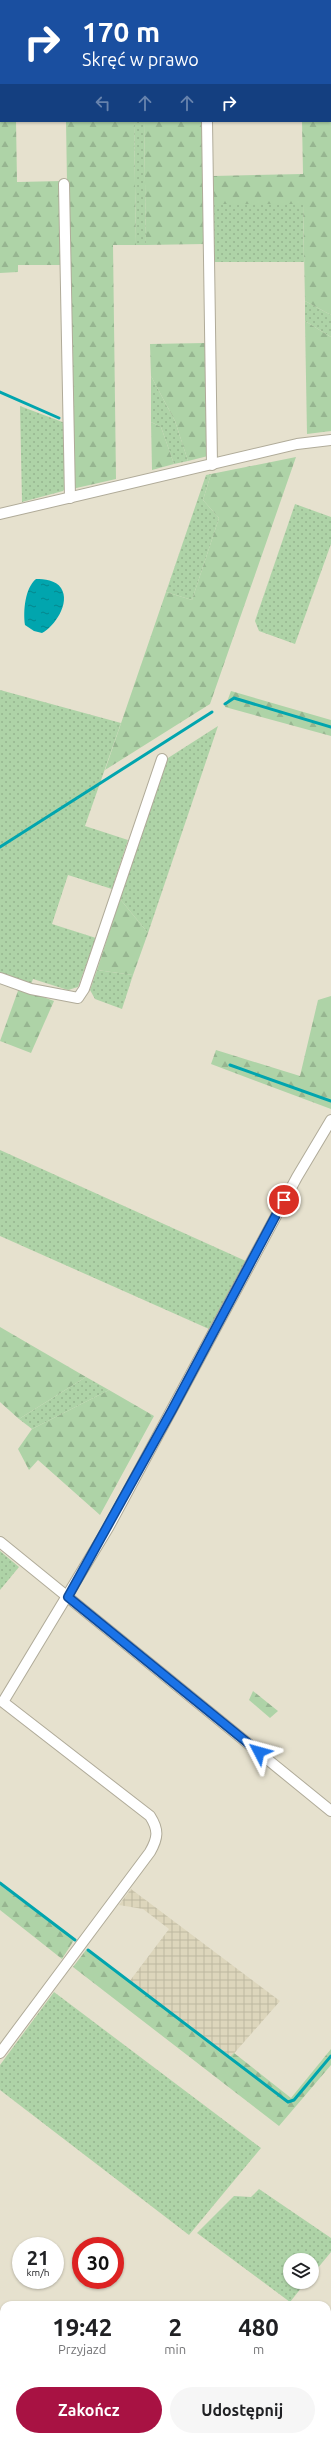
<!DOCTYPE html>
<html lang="pl">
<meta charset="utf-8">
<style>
:root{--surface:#fff;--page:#f6f6f6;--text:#202124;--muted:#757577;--accent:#a81243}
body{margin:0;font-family:Ubuntu,sans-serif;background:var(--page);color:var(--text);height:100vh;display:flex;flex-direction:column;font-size:15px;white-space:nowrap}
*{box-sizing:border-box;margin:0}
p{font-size:13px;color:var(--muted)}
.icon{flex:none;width:22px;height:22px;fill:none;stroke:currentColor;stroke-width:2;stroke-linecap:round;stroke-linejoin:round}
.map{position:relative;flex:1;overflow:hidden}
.drawer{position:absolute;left:0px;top:2301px;width:331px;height:140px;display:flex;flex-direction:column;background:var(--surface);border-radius:12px 12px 0 0;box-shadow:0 1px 3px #0004}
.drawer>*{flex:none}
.guide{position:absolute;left:0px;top:0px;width:331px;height:122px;box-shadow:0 1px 3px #0004;background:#1a4fa0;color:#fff;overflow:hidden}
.buttons{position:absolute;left:283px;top:2253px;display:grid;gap:8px}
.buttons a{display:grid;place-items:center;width:36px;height:36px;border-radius:50%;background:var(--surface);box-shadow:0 1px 3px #0004;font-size:20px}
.speed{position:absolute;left:12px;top:2237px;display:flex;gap:8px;font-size:20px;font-weight:700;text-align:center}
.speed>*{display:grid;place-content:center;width:52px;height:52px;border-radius:50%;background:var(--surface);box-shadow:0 1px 3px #0004;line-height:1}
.speed small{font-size:10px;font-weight:400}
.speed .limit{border:6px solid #d22;background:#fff;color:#111}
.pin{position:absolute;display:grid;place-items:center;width:34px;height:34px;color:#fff;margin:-17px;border:2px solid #fff;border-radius:50%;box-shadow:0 1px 4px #0007}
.me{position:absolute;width:44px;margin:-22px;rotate:309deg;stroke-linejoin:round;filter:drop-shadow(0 0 3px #0008)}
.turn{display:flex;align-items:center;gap:14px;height:84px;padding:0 16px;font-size:18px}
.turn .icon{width:52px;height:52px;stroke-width:2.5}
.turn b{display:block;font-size:28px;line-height:34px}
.lanes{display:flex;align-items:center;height:38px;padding:0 16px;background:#0003;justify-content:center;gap:20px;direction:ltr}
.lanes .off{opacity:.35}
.eta{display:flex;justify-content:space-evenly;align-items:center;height:68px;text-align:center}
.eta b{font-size:24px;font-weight:600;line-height:28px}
.button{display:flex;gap:8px;margin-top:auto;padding:8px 16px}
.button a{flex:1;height:46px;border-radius:24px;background:var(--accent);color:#fff;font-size:16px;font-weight:600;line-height:46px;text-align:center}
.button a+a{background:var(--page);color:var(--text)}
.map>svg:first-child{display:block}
.industrial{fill:url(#industrial-grid)}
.grass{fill:url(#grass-dots)}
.forest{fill:url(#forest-firs)}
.water{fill:url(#water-ripples)}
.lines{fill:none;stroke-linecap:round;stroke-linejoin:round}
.stream{stroke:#01a5ae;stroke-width:3}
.minor-casing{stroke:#b0ab99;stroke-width:12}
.minor{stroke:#fff;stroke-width:10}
.route-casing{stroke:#114b97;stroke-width:10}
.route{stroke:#1a73e8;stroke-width:7}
</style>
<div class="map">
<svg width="331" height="2441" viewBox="0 0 331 2441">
<defs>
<pattern id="industrial-grid" width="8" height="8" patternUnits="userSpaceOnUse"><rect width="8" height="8" fill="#ddd6bc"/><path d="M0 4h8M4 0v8" fill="none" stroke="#beb8a1"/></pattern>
<pattern id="grass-dots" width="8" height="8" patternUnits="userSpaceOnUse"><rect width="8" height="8" fill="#aed3a7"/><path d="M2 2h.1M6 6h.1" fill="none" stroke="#96b590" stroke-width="1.8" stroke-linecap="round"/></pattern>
<pattern id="forest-firs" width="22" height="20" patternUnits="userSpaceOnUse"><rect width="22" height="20" fill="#aed3a7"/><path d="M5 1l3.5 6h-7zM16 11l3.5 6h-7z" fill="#96b590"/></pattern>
<pattern id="water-ripples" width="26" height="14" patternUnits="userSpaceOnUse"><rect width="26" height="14" fill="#01a5ae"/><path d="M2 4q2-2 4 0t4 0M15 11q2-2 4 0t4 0" fill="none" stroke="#04878d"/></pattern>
</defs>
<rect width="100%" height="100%" fill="#e6e1ce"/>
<!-- industrial -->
<polygon class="industrial" points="131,1889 280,2001 230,2058 129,1982 169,1929 143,1909 119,1905"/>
<!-- grass -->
<g class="grass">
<polygon points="134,121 144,121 146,245 136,245"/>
<polygon points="213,204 303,204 304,262 214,262"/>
<polygon points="305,301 331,315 331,337 305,321"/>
<polygon points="151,376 175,421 188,461 174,464 161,427 151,422"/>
<polygon points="20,406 65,423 66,487 63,491 22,502"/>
<polygon points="211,474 203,500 219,518 192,600 166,592 206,475"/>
<polygon points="295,504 331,517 331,544 295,644 259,631 255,621"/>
<polygon points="0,690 121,723 85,826 128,840 112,889 68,875 52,924 96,938 78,987 68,990 33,979 30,987 0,976"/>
<polygon points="218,726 148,933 120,899 168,758"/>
<polygon points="97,970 133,975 122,1009 95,999 90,990"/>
<polygon points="0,1150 248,1262 209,1329 0,1236"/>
<polygon points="86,1377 109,1390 32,1429 19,1419"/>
<polygon points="0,1551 19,1567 0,1590"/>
<polygon points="54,1992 261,2148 189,2235 0,2090 0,2065"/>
<polygon points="259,2189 331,2238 331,2252 312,2275 312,2260 290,2260 290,2282 306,2282 290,2302 197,2233 234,2196 251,2197"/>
<polygon points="331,2390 331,2437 328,2441 289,2441 292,2437 327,2437 327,2395"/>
</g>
<!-- forest -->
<g class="forest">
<polygon points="300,0 331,0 331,315 305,301 303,204 213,204 213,176 303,174 302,121 330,121 330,1"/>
<polygon points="0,63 1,121 16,121 17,182 62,181 62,265 18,265 18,272 0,273"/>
<polygon points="66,121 134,121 136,245 113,245 116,479 72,489"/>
<polygon points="144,121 204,121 205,244 146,245"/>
<polygon points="305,321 331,337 331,431 307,434"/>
<polygon points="206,343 208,456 188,461 175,421 151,376 150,344"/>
<polygon points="151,422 161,427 174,464 152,470"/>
<polygon points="296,457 210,704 105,770 166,592 192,600 219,518 203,500 211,474"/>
<polygon points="231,691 331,720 331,736 225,707"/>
<polygon points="120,899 148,933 133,975 97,970"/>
<polygon points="19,988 54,1001 31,1053 0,1041"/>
<polygon points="331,996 331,1109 211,1064 216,1050 300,1076 318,1000"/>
<polygon points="0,1327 86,1377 19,1419 0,1402"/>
<polygon points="109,1390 154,1416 100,1515 38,1460 29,1470 18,1449 32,1429"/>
<polygon points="253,1691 278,1711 270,1718 249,1700"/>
<polygon points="0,1885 74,1940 62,1959 0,1910"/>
<polygon points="86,1950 230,2057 234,2053 291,2098 331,2049 331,2065 279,2126 73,1967"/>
<polygon points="331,2348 331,2390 327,2395 327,2353"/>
</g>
<!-- water -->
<path class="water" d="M 36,579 C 44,579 56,580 61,588 C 71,603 54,627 42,633 L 34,631 L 25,625 C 23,611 25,588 36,579 Z"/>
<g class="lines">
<!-- stream -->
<g class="stream">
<polyline points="0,392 59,418"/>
<polyline points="225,704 234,698 331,727"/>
<polyline points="0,847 212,712"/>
<polyline points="230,1065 331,1101"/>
<polyline points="0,1883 75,1940"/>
<polyline points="88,1950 288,2102 294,2100 331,2056"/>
</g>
<!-- minor casing -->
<g class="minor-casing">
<g id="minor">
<polyline points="206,0 206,1"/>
<polyline points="207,121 212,465"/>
<polyline points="64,184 70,498"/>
<polyline points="0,514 297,444 331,440"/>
<polyline points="0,978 31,989 78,998 84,989 162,759"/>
<polyline points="0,1542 331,1811"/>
<path d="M 0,2053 L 150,1852 C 158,1838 159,1830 150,1816 L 3,1702 L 108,1528 L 297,1177 L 331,1120"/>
</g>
</g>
<!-- minor -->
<use href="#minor" class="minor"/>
</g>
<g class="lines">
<!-- route casing -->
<g class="route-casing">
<polyline id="route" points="259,1752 68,1597 172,1410 284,1200"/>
</g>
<!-- route -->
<use href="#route" class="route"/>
</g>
</svg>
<div class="buttons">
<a><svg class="icon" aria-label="layers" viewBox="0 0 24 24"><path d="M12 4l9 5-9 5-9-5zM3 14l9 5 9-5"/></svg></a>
</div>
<div class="speed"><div>21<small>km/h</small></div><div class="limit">30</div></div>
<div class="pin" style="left:284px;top:1200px;background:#d93025"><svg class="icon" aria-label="arrive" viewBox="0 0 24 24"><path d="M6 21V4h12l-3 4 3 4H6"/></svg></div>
<svg class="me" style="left:259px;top:1752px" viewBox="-20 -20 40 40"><path d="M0-17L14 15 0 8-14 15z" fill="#1a73e8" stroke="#fff" stroke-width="4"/></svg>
<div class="guide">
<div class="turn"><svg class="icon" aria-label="right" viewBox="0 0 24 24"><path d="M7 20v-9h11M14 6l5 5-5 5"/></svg><div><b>170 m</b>Skręć w prawo</div></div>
<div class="lanes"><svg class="icon off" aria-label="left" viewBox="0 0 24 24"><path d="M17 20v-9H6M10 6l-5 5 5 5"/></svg><svg class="icon off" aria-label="ahead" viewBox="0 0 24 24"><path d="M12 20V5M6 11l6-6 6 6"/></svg><svg class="icon off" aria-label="ahead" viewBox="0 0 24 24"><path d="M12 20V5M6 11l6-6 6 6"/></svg><svg class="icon" aria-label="right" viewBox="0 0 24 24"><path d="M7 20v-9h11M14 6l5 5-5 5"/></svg></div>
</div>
<section class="drawer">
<div class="eta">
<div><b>19:42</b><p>Przyjazd</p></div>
<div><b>2</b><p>min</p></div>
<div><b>480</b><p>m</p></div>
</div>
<div class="button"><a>Zakończ</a><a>Udostępnij</a></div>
</section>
</div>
